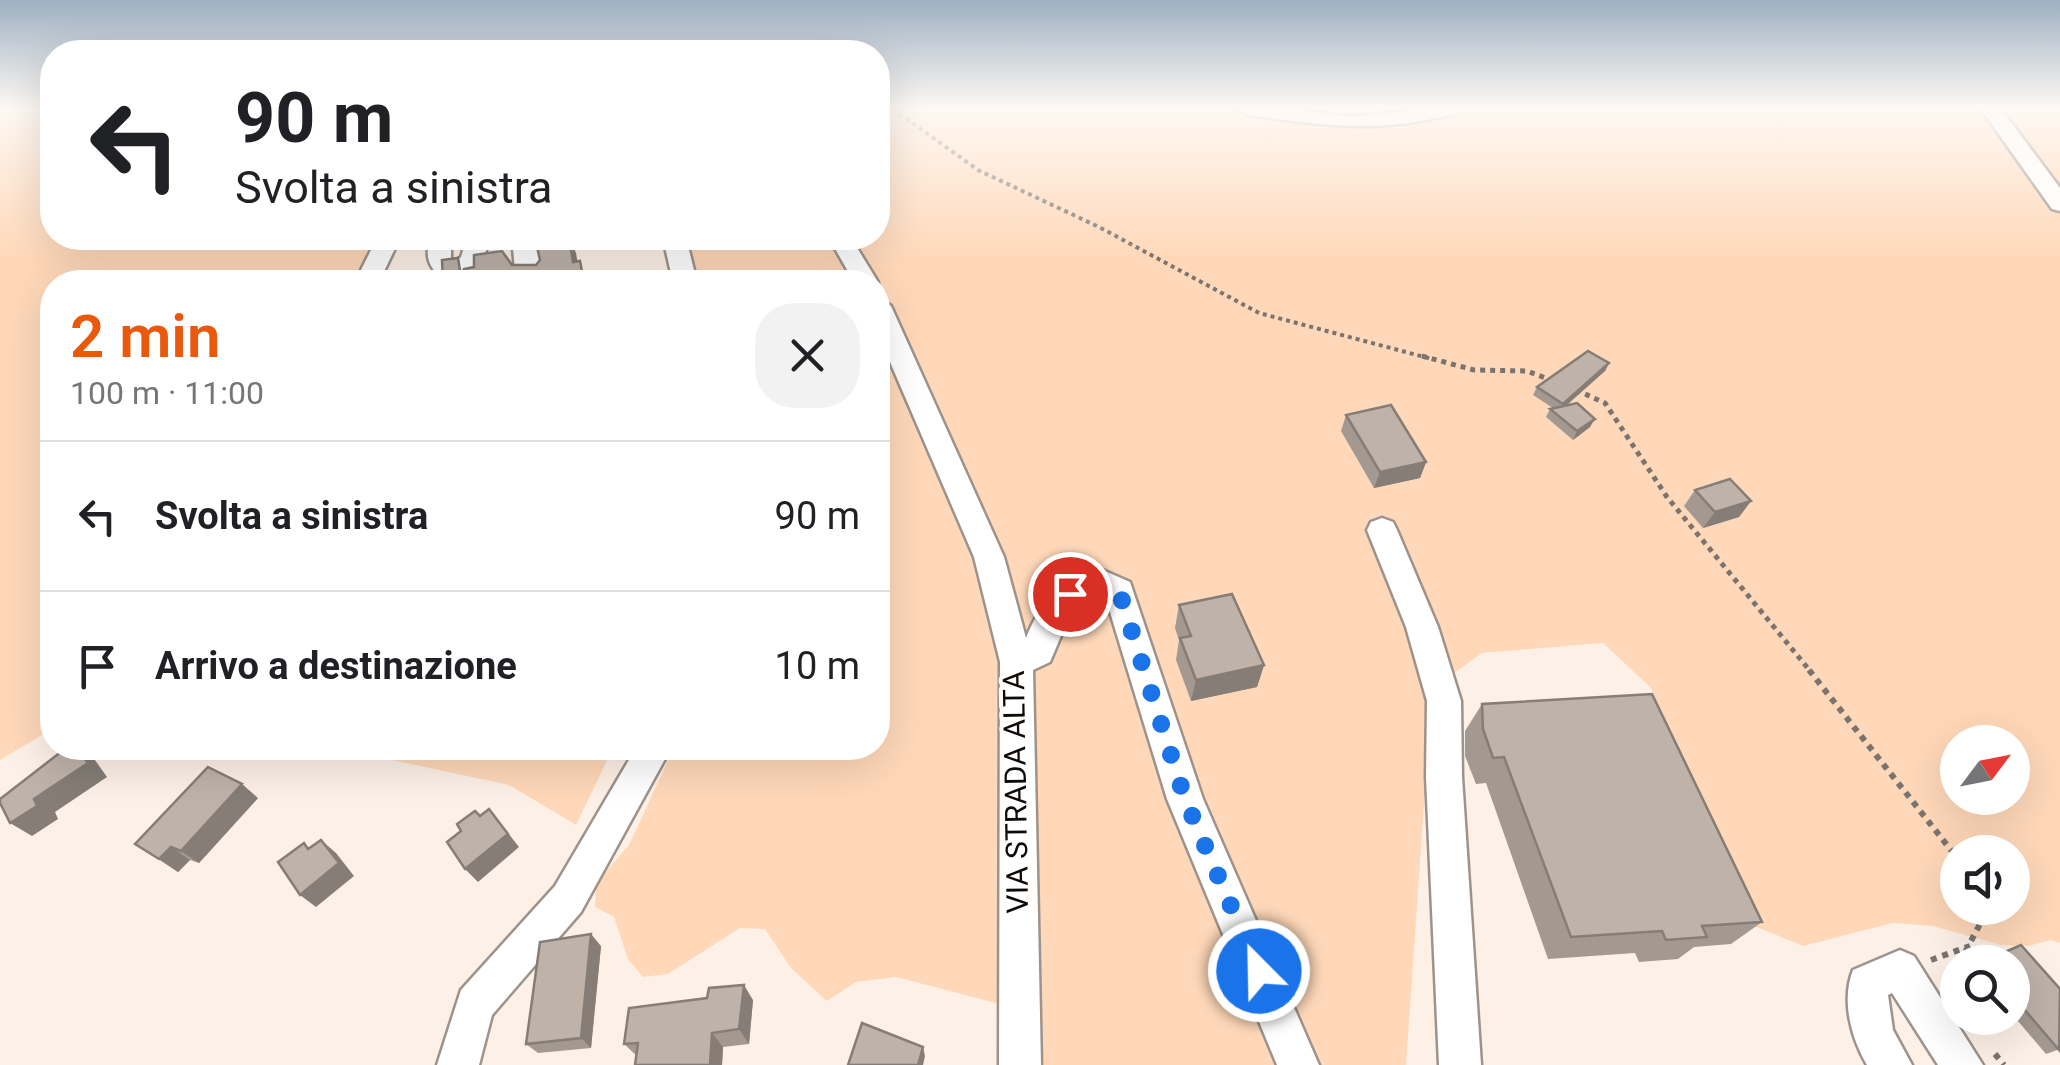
<!DOCTYPE html>
<html lang="it">
<meta charset="utf-8">
<style>
:root{--surface:#fff;--page:#f2f2f2;--text:#202124;--muted:#757577;--line:#e0e0e0;--accent:#ea580c}
body{margin:0;font-family:Roboto,sans-serif;background:var(--page);color:var(--text);height:100vh;display:flex;flex-direction:column;font-size:38px;white-space:nowrap}
*{box-sizing:border-box;margin:0}
p{font-size:32px;color:var(--muted)}
.icon{flex:none;width:55px;height:55px;fill:none;stroke:currentColor;stroke-width:2;stroke-linecap:round;stroke-linejoin:round}
.map{position:relative;flex:1;overflow:hidden}
.sheet{position:absolute;left:40px;top:270px;width:850px;height:490px;display:flex;flex-direction:column;background:var(--surface);border-radius:40px;box-shadow:0 10px 40px #0002}
.sheet>*{flex:none}
.top-card{position:absolute;left:40px;top:40px;width:850px;height:210px;border-radius:40px;box-shadow:0 10px 40px #0002;background:#fff;color:var(--text);overflow:hidden}
.needle{width:65px;rotate:58deg}
.fabs{position:absolute;left:1940px;top:725px;display:grid;gap:20px}
.fabs a{display:grid;place-items:center;width:90px;height:90px;border-radius:50%;background:var(--surface);box-shadow:0 10px 40px #0002;font-size:50px}
.pin{position:absolute;display:grid;place-items:center;width:85px;height:85px;color:#fff;margin:-42px;border:5px solid #fff;border-radius:50%;box-shadow:0 2px 10px #0007}
.me{position:absolute;width:110px;margin:-55px;rotate:337deg;stroke-linejoin:round;filter:drop-shadow(0 0 8px #0008)}
.turn{display:flex;align-items:center;gap:35px;height:210px;padding:0 30px;font-size:45px}
.turn .icon{width:130px;height:130px;stroke-width:2.5}
.turn b{display:block;font-size:70px;line-height:85px}
.round{display:grid;place-items:center;flex:none;width:105px;height:105px;border-radius:40px;background:var(--page)}
.summary{display:flex;align-items:center;justify-content:space-between;height:170px;padding:0 30px}
h1{font-size:60px;font-weight:600;line-height:75px;color:var(--accent)}
ul{padding:0;list-style:none}
li{display:flex;align-items:center;gap:30px;height:150px;padding:0 30px;border-top:2px solid var(--line)}
li div{flex:1}
li b{display:block;font-size:38px}
li em{font-style:normal}
.map>svg:first-child{display:block}
.green{fill:#ffd8b9;fill-rule:evenodd}
.lines{fill:none;stroke-linecap:round;stroke-linejoin:round}
.minor-casing{stroke:#9e938a;stroke-width:5}
.path-far2{stroke:#7b746e;stroke-width:4;stroke-dasharray:4 4;stroke-linecap:butt}
.path-far1{stroke:#7b746e;stroke-width:5;stroke-dasharray:5 5;stroke-linecap:butt}
.path{stroke:#7b746e;stroke-width:6;stroke-dasharray:6 6;stroke-linecap:butt}
.minor{fill:#fff;fill-rule:evenodd}
.wall{fill:#a39991}
.shaded-wall{fill:#857d76}
.building{fill:#beb2a9;stroke:#857d76;stroke-width:2.5}
.route{stroke:#1a73e8;stroke-width:18;stroke-dasharray:0 32.4}
.labels{text-anchor:middle;stroke-width:8;stroke-linejoin:round;paint-order:stroke}
.street-label{font-size:30px;fill:#0e0a07;stroke:#fff}
</style>
<div class="map">
<svg width="2060" height="1065" viewBox="0 0 2060 1065">
<rect width="100%" height="100%" fill="#fdf1e7"/>
<!-- green -->
<g class="green">
<polygon points="0,109 52,109 52,238 380,238 359,282 52,282 52,729 0,760"/>
<path d="M 878,109 L 2060,109 L 2060,943 L 2051,940 L 2028,946 L 2001,945 L 1933,926 L 1893,923 L 1803,946 L 1754,926 L 1651,688 L 1603,643 L 1482,653 L 1432,689 L 1406,1065 L 1044,1065 L 1040,1032 L 1027,1011 L 896,977 L 856,982 L 827,1001 L 791,968 L 765,929 L 740,928 L 668,974 L 643,977 L 628,959 L 614,917 L 595,907 L 596,883 L 629,845 L 674,748 L 878,748 L 878,282 L 699,282 L 687,238 L 878,238 ZM 1958,742 L 2012,742 L 2012,798 L 1958,798 ZM 1958,852 L 2012,852 L 2012,908 L 1958,908 Z"/>
<polygon points="336,748 613,748 576,825 509,785"/>
</g>
<g class="lines">
<!-- minor casing -->
<g class="minor-casing">
<g id="minor">
<path d="M 1238,109 L 1292,109 L 1353,117 L 1424,109 L 1461,109 L 1458,113 C 1375,134 1331,126 1248,115 Z"/>
<polygon points="1981,109 2001,109 2060,188 2060,211 2052,209"/>
<polygon points="377,238 400,238 379,282 355,282"/>
<path d="M 429,238 L 451,238 L 451,260 L 455,261 L 461,257 L 467,238 L 490,238 L 481,266 L 459,277 L 436,273 C 426,261 427,253 429,238 Z"/>
<polygon points="512,238 534,238 545,282 521,282 515,270"/>
<polygon points="663,238 686,238 697,282 673,282"/>
<polygon points="829,238 851,238 878,282 878,283 854,282"/>
<path d="M 878,298 L 891,306 L 1004,557 L 1026,638 C 1040,602 1061,580 1098,568 L 1130,582 L 1203,799 L 1319,1065 L 1277,1065 L 1167,799 L 1106,599 L 1098,595 L 1069,617 L 1050,662 L 1033,670 L 1041,1065 L 999,1065 L 1000,662 L 974,557 L 878,334 Z"/>
<polygon points="1382,518 1393,522 1397,530 1438,627 1461,701 1462,777 1481,1065 1439,1065 1426,777 1427,701 1406,627 1367,530 1371,522"/>
<polygon points="636,748 671,748 581,912 492,1015 479,1065 437,1065 461,990 555,886"/>
<path d="M 1900,950 L 1914,956 L 1983,1065 L 1938,1065 L 1892,993 L 1888,995 L 1893,1030 L 1912,1065 L 1867,1065 C 1851,1038 1841,1000 1853,970 Z"/>
</g>
</g>
<!-- path-far2 -->
<polyline class="path-far2" points="893,109 978,170 1099,227 1259,313 1432,359"/>
<!-- path-far1 -->
<g class="path-far1">
<polyline points="1422,356 1474,370 1527,371 1551,380"/>
<polyline points="1576,390 1605,403 1667,497 1811,672"/>
</g>
<!-- path -->
<g class="path">
<polyline points="1809,670 1958,859"/>
<polyline points="1931,960 1970,946"/>
<polyline points="1960,962 1981,922 1977,908"/>
<polyline points="1946,984 1958,966"/>
<polyline points="1995,1054 2004,1065"/>
</g>
<!-- minor -->
<use href="#minor" class="minor"/>
</g>
<!-- wall -->
<g class="wall">
<polygon points="1609,363 1605,371 1566,405 1590,427 1573,440 1546,417 1550,409 1553,408 1533,395 1537,387"/>
<polygon points="1346,415 1426,462 1420,478 1374,488 1341,431"/>
<polygon points="1695,490 1751,501 1739,517 1703,528 1684,506"/>
<polygon points="1179,605 1264,665 1257,687 1191,701 1176,660 1179,640 1175,628"/>
<polygon points="1482,704 1762,922 1731,944 1694,947 1678,959 1639,962 1635,953 1548,959 1486,783 1476,784 1465,756 1465,731"/>
<polygon points="258,798 199,863 190,860 178,872 135,844"/>
<polygon points="2021,945 2060,1049 2046,1054 2012,1014 2012,962 1981,962"/>
<polygon points="601,946 591,1048 538,1053 526,1044"/>
<polygon points="753,1000 749,1044 723,1047 722,1065 635,1065 637,1056 624,1044"/>
</g>
<!-- shaded-wall -->
<g class="shaded-wall">
<polygon points="569,238 576,253 581,282 573,262"/>
<polygon points="1609,363 1605,371 1559,412 1563,404"/>
<polygon points="1595,419 1590,427 1573,440 1577,431"/>
<polygon points="1426,462 1420,478 1374,488 1380,472"/>
<polygon points="1751,501 1739,517 1703,528 1715,512"/>
<polygon points="1264,665 1257,687 1191,701 1196,680"/>
<polygon points="76,748 82,748 90,753 107,777 55,812 58,819 32,836 10,823 34,799"/>
<polygon points="242,784 258,798 199,863 181,851"/>
<polygon points="489,809 519,847 478,882 465,869"/>
<polygon points="321,840 336,853 354,876 316,907 300,895"/>
<polygon points="171,847 190,860 178,872 159,859"/>
<polygon points="591,934 601,946 591,1048 581,1038"/>
<polygon points="744,985 753,1000 749,1044 739,1029"/>
<polygon points="712,1033 723,1047 722,1065 710,1065"/>
<polygon points="923,1047 925,1056 923,1065 918,1065"/>
</g>
<!-- building -->
<g class="building">
<polygon points="535,238 569,238 573,262 580,261 584,282 443,282 442,260 458,258 461,277 464,269 474,267 474,255 502,251 512,265 536,265 540,260"/>
<polygon points="1588,351 1609,363 1563,404 1537,387"/>
<polygon points="1577,403 1595,419 1577,431 1550,409"/>
<polygon points="1391,405 1426,462 1380,472 1346,415"/>
<polygon points="1730,479 1751,501 1715,512 1695,490"/>
<polygon points="1232,594 1264,665 1196,680 1180,638 1191,636 1179,605"/>
<polygon points="1652,694 1762,922 1702,926 1707,937 1666,940 1662,931 1571,937 1504,757 1493,758 1483,729 1482,704"/>
<polygon points="66,748 76,748 88,763 34,799 37,806 10,823 0,803 0,799"/>
<polygon points="208,767 242,784 181,851 171,847 159,859 135,844"/>
<polygon points="489,809 508,834 465,869 447,842 461,831 457,824 475,811 480,816"/>
<polygon points="321,840 339,863 300,895 278,862 304,843 308,849"/>
<polygon points="591,934 581,1038 526,1044 540,942"/>
<polygon points="2021,945 2060,989 2059,1050 2012,995 2012,962 1984,961"/>
<polygon points="744,985 739,1029 712,1033 710,1065 635,1065 638,1043 624,1044 629,1008 707,998 709,988"/>
<polygon points="862,1023 923,1047 918,1065 848,1065"/>
</g>
<!-- sky -->
<linearGradient id="sky" x2="0" y2="1"><stop stop-color="#9eb0c2"/><stop offset="0.42" stop-color="#fef9f4"/><stop offset="1" stop-color="#fef9f4" stop-opacity="0"/></linearGradient>
<rect width="2060" height="258" fill="url(#sky)"/>
<g class="lines">
<!-- route -->
<polyline class="route" points="1070,594 1098,580 1119,591 1185,799 1259,971"/>
</g>
<g class="labels">
<!-- street labels -->
<g class="street-label">
<text transform="translate(1016 792) rotate(-91)" y="10">VIA STRADA ALTA</text>
</g>
</g>
</svg>
<div class="fabs">
<a><svg class="needle" viewBox="-14 -14 28 28"><path d="M0-13l5 13h-10z" fill="#e53935"/><path d="M0 13l5-13h-10z" fill="#757577"/></svg></a>
<a><svg class="icon" aria-label="sound" viewBox="0 0 24 24"><path d="M4 9h4l5-4v14l-5-4H4zM17 9q2 3 0 6"/></svg></a>
<a><svg class="icon" aria-label="search" viewBox="0 0 24 24"><circle cx="10" cy="10" r="6"/><path d="M15 15l6 6"/></svg></a>
</div>
<div class="pin" style="left:1070px;top:594px;background:#d93025"><svg class="icon" aria-label="arrive" viewBox="0 0 24 24"><path d="M6 21V4h12l-3 4 3 4H6"/></svg></div>
<svg class="me" style="left:1259px;top:971px" viewBox="-20 -20 40 40"><circle r="17" fill="#1a73e8" stroke="#fff" stroke-width="3"/><path d="M0-11L8 9 0 5-8 9z" fill="#fff"/></svg>
<div class="top-card">
<div class="turn"><svg class="icon" aria-label="left" viewBox="0 0 24 24"><path d="M17 20v-9H6M10 6l-5 5 5 5"/></svg><div><b>90 m</b>Svolta a sinistra</div></div>
</div>
<section class="sheet">
<div class="summary"><div><h1>2 min</h1><p>100 m · 11:00</p></div><a class="round"><svg class="icon" aria-label="close" viewBox="0 0 24 24"><path d="M6 6l12 12M18 6L6 18"/></svg></a></div>
<ul>
<li><svg class="icon" aria-label="left" viewBox="0 0 24 24"><path d="M17 20v-9H6M10 6l-5 5 5 5"/></svg><div><b>Svolta a sinistra</b></div><em>90 m</em></li>
<li><svg class="icon" aria-label="arrive" viewBox="0 0 24 24"><path d="M6 21V4h12l-3 4 3 4H6"/></svg><div><b>Arrivo a destinazione</b></div><em>10 m</em></li>
</ul>
</section>
</div>
